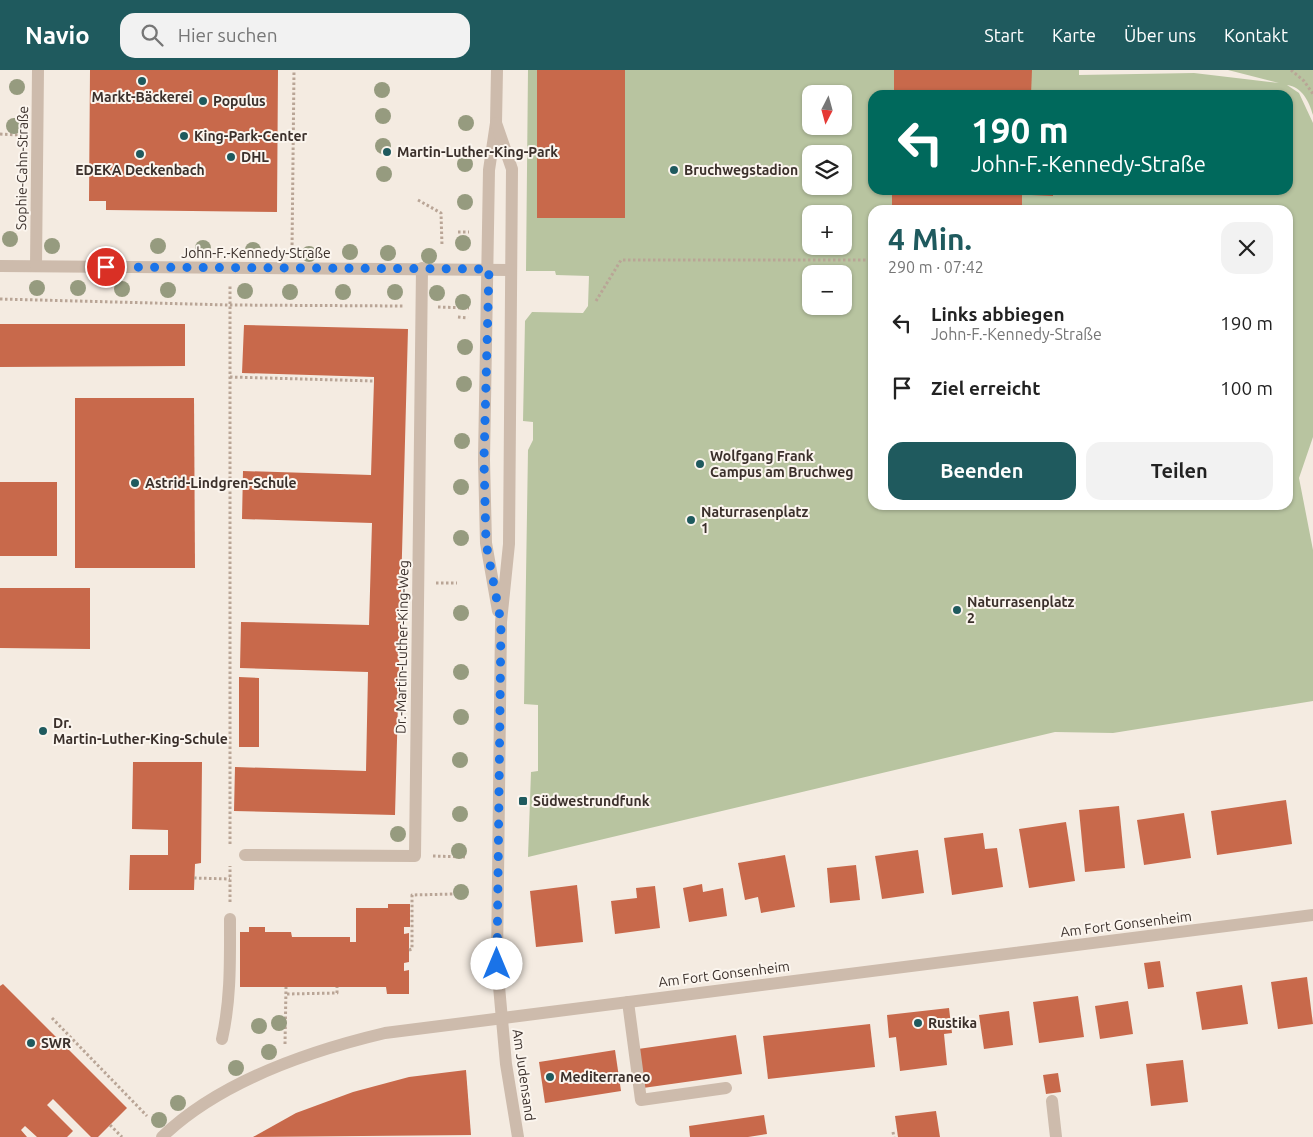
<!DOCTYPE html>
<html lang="de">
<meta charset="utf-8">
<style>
:root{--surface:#fff;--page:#f2f2f2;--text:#222;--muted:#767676;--accent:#1f5a5e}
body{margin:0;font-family:Ubuntu,sans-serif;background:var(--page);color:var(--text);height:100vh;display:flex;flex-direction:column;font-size:19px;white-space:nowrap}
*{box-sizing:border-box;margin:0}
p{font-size:16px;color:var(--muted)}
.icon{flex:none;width:28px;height:28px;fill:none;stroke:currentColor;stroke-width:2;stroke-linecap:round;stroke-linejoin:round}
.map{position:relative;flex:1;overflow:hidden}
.panel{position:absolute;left:868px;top:135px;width:425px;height:305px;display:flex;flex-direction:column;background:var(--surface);border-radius:15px;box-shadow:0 1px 4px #0004}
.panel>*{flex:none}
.banner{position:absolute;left:868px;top:20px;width:425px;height:105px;border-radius:15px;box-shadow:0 1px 4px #0004;background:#00695c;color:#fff;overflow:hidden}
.needle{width:32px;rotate:186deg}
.fabs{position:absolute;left:802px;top:15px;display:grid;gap:10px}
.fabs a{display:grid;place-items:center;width:50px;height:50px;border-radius:10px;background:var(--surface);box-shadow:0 1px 4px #0004;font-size:25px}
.pin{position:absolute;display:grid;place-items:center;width:42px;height:42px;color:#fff;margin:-21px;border:2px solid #fff;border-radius:50%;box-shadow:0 1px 5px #0007}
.me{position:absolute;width:55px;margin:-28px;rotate:0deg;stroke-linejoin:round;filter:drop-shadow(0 0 4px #0008)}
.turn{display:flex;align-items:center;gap:18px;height:105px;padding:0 20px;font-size:22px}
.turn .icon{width:65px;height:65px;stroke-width:2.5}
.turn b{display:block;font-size:35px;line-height:42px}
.round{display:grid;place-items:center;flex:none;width:52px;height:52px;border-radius:15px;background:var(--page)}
.head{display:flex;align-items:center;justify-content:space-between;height:85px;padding:0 20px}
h1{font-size:30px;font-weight:700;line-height:38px;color:var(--accent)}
.button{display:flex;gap:10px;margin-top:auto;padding:10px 20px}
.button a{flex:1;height:58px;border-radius:15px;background:var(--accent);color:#fff;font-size:20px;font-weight:700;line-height:58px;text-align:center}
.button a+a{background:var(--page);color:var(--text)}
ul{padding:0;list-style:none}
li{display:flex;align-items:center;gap:15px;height:65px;padding:0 20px}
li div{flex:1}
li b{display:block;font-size:19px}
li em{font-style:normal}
header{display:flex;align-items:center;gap:30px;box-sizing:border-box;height:70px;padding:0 25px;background:var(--accent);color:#fff}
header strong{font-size:24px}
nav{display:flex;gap:28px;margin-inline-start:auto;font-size:18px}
.search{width:350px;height:45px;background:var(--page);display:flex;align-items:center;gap:12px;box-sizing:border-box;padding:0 18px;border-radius:15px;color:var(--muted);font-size:19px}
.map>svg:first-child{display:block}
.green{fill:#b8c4a0;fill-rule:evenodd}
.building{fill:#c8694b}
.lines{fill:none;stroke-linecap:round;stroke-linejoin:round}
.path{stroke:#b9a596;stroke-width:3;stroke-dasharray:2.5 2.5;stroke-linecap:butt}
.minor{stroke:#cdbbac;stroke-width:12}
.tree{fill:#969b7f}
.route{stroke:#1a73e8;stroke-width:9;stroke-dasharray:0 16.2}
.poi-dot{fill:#1f5a5e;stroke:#fbf5ee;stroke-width:2}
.labels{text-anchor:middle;stroke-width:4;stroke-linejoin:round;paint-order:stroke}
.poi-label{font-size:14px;font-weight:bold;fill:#3b302b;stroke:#fbf5ee;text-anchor:start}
.street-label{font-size:14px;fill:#3b302b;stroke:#fbf5ee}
</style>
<header>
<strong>Navio</strong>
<div class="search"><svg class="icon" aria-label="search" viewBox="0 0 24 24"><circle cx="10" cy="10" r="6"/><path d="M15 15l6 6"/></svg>Hier suchen</div>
<nav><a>Start</a><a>Karte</a><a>Über uns</a><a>Kontakt</a></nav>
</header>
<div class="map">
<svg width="1313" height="1067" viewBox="0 0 1313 1067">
<rect width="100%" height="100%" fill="#f4ebe1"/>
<!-- green -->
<path class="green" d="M 528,0 L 1079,0 L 1079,5 L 1194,3 L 1279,13 L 1228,0 L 1313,0 L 1313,45 C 1309,31 1302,17 1287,15 L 1299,23 L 1313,53 L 1313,367 L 1299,408 L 1313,480 L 1313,631 L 1113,663 L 1055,662 L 528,787 L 531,702 L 538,701 L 538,635 L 524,634 L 528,380 L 533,370 L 533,352 L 523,351 L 525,251 L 532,242 L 583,243 L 588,236 L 589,206 L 556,205 L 555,201 L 526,201 ZM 811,24 L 844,24 L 844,56 L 811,56 ZM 872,25 L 1288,25 L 1288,120 L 872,120 ZM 811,84 L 844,84 L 844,116 L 811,116 ZM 872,140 L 1288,140 L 1288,435 L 872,435 ZM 811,144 L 844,144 L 844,176 L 811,176 ZM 811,204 L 844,204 L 844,236 L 811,236 Z"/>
<!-- building -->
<g class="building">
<polygon points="90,0 278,0 277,142 106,140 106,131 89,131"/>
<rect x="537" y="0" width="88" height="148"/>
<polygon points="894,0 1032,0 1031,25 894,25"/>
<rect x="892" y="120" width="130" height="20"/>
<polygon points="1031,120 1053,120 1053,126 1031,125"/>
<polygon points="0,254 185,254 185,296 0,297"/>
<polygon points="244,255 408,259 395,745 234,741 235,697 366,701 368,602 240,598 241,552 369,555 372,453 242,449 243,401 371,405 374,311 374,307 242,303"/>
<polygon points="75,328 194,328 195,498 75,498"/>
<rect x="0" y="412" width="57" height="74"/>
<polygon points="0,518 90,518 90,579 0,578"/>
<polygon points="239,607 259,608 259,677 239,677"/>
<polygon points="133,692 202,692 201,793 195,794 194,820 129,820 130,785 168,785 168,760 132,759"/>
<polygon points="1286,730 1292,774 1217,785 1211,741"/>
<polygon points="1119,736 1125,798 1085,802 1079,740"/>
<polygon points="1184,743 1191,788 1144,795 1137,750"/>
<polygon points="1066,752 1075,811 1029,818 1019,759"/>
<polygon points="983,763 985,779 997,778 1003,817 952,825 944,768"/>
<polygon points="918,780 924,823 882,829 875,786"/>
<polygon points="785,785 795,837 761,843 758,827 745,830 738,793"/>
<polygon points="856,795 860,830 830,833 827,798"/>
<polygon points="702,814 703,822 723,818 727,846 689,852 683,818"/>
<polygon points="577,815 583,872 536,877 530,821"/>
<polygon points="655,816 660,858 615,864 611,831 637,828 636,818"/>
<polygon points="388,834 410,834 410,857 404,857 404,864 409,863 409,892 404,893 404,901 409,900 409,924 387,924 386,917 240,917 240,862 249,862 249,857 265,857 265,862 291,862 292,867 350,867 350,872 356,872 356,838 388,838"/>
<polygon points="1160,891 1164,917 1148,919 1144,893"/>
<polygon points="1307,907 1313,954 1278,959 1271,912"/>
<polygon points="3,914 127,1038 98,1067 91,1067 53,1029 47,1035 73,1061 67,1067 37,1067 25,1056 21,1060 27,1067 0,1067 0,916"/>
<polygon points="1242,915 1248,954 1202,960 1196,922"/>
<polygon points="1078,926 1084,967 1039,973 1033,932"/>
<polygon points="1128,931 1133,964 1100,969 1095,936"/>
<polygon points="949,938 952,963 944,964 947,995 900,1001 896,967 889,968 887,945"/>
<polygon points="1009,941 1013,975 984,979 979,945"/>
<polygon points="870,954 875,997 768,1009 763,966"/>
<polygon points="736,965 742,1004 643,1018 638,979"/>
<polygon points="615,980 621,1021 545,1033 539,992"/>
<polygon points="1183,990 1188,1032 1151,1036 1146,994"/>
<polygon points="466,1000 471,1065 253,1067 296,1043 353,1022 409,1007"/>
<polygon points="1058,1003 1061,1022 1046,1024 1043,1005"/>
<polygon points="936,1041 940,1067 898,1067 895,1046"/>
<polygon points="764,1045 767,1064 748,1067 690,1067 689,1056"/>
</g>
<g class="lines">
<!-- path -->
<g class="path">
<polyline points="1291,0 1304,11 1313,24"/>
<polyline points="0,64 19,65"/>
<polyline points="418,130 441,143 442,176"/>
<polyline points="458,162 469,162"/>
<polyline points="292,180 294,0"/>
<polyline points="0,229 229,235 404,236"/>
<polyline points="596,231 621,190 872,190"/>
<polyline points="438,237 469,238"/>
<polyline points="458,247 468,248"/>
<polyline points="230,307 374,311"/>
<polyline points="457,473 467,473"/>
<polyline points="436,513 457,513"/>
<polyline points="230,774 230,216"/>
<polyline points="433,786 465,787"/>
<polyline points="194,808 230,809"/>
<polyline points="230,832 230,796"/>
<polyline points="409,880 412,879 412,825 454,824"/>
<polyline points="287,924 337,923 337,917"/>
<polyline points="52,948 147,1046"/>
<polyline points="285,974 286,917"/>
<polyline points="110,1055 122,1067"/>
<polyline points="893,1062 894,1067"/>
</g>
<!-- minor -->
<g class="minor">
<polyline points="497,0 496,53 489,100 484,390 486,473 498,541"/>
<polyline points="496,53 512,99 509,474 501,552 497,894 506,994 518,1067"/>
<polyline points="0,196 511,200"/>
<polyline points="36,196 38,0"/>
<polyline points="245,785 415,786 422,198"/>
<polyline points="628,932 641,1030 726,1018"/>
<path d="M 222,969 C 231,929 230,890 230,849"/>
<polyline points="1052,1031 1056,1067"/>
<path d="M 162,1067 C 219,1012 309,981 385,963 L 1313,845"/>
</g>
</g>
<!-- trees -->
<g class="tree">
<circle cx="17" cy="17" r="8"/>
<circle cx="382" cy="20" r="8"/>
<circle cx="383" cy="46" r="8"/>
<circle cx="466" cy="53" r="8"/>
<circle cx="14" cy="56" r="8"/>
<circle cx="383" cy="76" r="8"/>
<circle cx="465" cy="94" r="8"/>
<circle cx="384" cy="104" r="8"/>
<circle cx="465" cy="132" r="8"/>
<circle cx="10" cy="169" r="8"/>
<circle cx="463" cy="173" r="8"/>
<circle cx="52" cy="176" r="8"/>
<circle cx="158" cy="176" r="8"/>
<circle cx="203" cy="178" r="8"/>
<circle cx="253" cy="180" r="8"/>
<circle cx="350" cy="182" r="8"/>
<circle cx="388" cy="183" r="8"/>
<circle cx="309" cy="184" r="8"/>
<circle cx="429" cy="186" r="8"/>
<circle cx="37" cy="218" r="8"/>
<circle cx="78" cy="218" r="8"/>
<circle cx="122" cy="219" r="8"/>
<circle cx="168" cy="220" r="8"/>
<circle cx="245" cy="221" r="8"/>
<circle cx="290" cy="222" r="8"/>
<circle cx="343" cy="222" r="8"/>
<circle cx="395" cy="222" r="8"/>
<circle cx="437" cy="223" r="8"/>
<circle cx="463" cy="232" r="8"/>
<circle cx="465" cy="277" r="8"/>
<circle cx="464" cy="314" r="8"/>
<circle cx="462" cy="371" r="8"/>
<circle cx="461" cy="417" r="8"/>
<circle cx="461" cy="468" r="8"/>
<circle cx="461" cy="543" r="8"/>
<circle cx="461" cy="602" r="8"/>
<circle cx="461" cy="647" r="8"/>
<circle cx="460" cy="690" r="8"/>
<circle cx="460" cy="744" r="8"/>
<circle cx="398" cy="764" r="8"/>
<circle cx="459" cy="781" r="8"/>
<circle cx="461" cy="822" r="8"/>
<circle cx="279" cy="953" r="8"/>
<circle cx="259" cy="956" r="8"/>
<circle cx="269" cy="982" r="8"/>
<circle cx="236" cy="998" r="8"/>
<circle cx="178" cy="1033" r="8"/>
<circle cx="159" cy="1050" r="8"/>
</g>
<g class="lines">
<!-- route -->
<polyline class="route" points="106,197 489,199 484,390 486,473 501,552 497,894"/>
</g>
<!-- markers -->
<g class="poi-dot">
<circle cx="142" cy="11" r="5"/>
<circle cx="203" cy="31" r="5"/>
<circle cx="184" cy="66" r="5"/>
<circle cx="387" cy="82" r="5"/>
<circle cx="140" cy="84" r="5"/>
<circle cx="231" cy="87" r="5"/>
<circle cx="674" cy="100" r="5"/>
<circle cx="700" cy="394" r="5"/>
<circle cx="135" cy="413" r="5"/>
<circle cx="691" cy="450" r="5"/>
<circle cx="957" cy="540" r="5"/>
<circle cx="43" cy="661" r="5"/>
<rect x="518" y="726" width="10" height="10" rx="2.5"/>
<circle cx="918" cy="953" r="5"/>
<circle cx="31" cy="973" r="5"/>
<circle cx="550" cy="1007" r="5"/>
</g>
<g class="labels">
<!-- poi labels -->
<g class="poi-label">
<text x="142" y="32" text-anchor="middle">Markt-Bäckerei</text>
<text x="213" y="36">Populus</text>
<text x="194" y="71">King-Park-Center</text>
<text x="397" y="87">Martin-Luther-King-Park</text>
<text x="241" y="92">DHL</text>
<text x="140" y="105" text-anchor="middle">EDEKA Deckenbach</text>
<text x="684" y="105">Bruchwegstadion</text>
<text x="710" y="391">Wolfgang Frank<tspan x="710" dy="16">Campus am Bruchweg</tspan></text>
<text x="145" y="418">Astrid-Lindgren-Schule</text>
<text x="701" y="447">Naturrasenplatz<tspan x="701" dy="16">1</tspan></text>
<text x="967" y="537">Naturrasenplatz<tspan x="967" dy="16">2</tspan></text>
<text x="53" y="658">Dr.<tspan x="53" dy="16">Martin-Luther-King-Schule</tspan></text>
<text x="533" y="736">Südwestrundfunk</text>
<text x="928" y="958">Rustika</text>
<text x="41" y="978">SWR</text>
<text x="560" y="1012">Mediterraneo</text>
</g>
<!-- street labels -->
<g class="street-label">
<text transform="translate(22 98) rotate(-89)" y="5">Sophie-Cahn-Straße</text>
<text x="256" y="188">John-F.-Kennedy-Straße</text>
<text transform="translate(402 577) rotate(-89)" y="5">Dr.-Martin-Luther-King-Weg</text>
<text transform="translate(1126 854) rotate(-7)" y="5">Am Fort Gonsenheim</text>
<text transform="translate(724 904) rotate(-7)" y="5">Am Fort Gonsenheim</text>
<text transform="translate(524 1005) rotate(82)" y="5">Am Judensand</text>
</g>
</g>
</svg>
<div class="fabs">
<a><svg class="needle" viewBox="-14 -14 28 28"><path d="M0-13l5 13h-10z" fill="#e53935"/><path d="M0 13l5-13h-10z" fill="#767676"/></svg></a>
<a><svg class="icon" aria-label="layers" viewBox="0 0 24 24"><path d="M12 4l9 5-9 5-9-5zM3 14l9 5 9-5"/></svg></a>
<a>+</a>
<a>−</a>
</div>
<div class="pin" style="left:106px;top:197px;background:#d93025"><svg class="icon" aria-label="arrive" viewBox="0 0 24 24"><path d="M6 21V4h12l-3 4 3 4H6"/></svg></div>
<svg class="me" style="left:497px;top:894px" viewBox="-20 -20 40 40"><circle r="19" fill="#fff"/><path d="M0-13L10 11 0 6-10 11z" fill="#1a73e8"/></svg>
<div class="banner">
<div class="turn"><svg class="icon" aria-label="left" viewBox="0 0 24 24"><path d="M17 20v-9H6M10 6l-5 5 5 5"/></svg><div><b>190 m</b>John-F.-Kennedy-Straße</div></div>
</div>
<section class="panel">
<div class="head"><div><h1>4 Min.</h1><p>290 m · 07:42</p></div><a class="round"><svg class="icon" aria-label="close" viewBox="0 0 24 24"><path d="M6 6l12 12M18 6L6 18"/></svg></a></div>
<ul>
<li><svg class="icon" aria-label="left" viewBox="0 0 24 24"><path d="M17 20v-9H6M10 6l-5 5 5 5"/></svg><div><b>Links abbiegen</b><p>John-F.-Kennedy-Straße</p></div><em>190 m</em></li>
<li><svg class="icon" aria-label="arrive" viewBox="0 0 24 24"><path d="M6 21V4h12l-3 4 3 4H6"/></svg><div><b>Ziel erreicht</b></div><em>100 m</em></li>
</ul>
<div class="button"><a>Beenden</a><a>Teilen</a></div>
</section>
</div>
